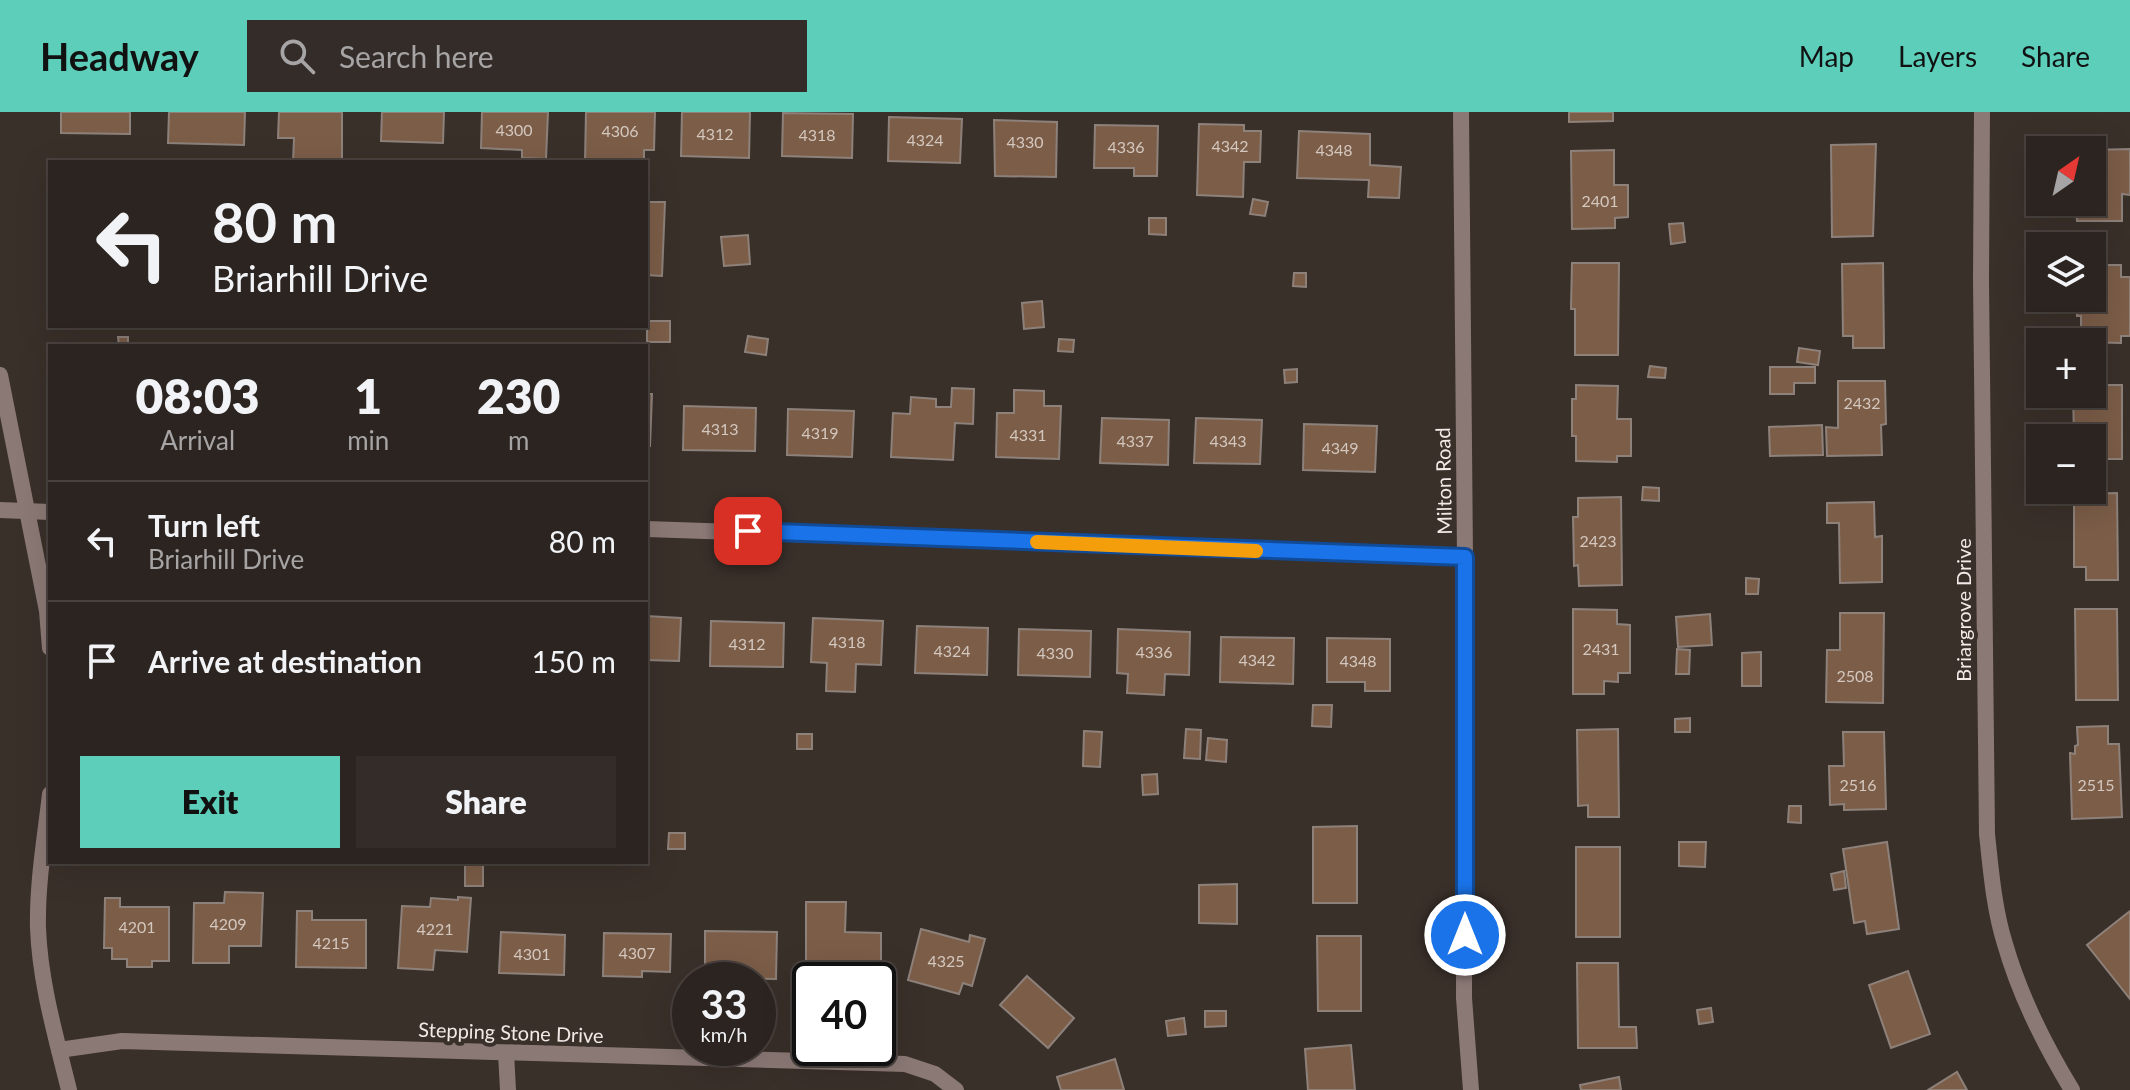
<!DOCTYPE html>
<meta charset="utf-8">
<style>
:root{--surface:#2c2420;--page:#342c29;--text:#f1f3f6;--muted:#a6a4a5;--line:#48413e;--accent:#5cceba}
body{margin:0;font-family:Lato,sans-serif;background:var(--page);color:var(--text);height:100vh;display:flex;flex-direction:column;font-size:30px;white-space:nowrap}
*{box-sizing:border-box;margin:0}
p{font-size:26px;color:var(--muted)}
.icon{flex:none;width:44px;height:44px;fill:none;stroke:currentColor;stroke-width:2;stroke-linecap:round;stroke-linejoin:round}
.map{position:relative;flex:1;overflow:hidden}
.sheet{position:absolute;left:48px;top:232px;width:600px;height:520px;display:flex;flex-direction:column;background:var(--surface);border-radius:0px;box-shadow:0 8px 32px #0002,0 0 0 2px var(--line)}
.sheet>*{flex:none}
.guide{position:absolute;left:48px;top:48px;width:600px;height:168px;border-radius:0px;box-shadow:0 8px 32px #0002,0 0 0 2px var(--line);background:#2c2420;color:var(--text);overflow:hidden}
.needle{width:52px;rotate:34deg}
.fabs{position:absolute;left:2026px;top:24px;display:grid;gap:16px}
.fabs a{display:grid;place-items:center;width:80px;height:80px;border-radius:0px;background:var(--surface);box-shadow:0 8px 32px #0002,0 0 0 2px var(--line);font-size:40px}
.speed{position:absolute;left:672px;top:850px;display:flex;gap:16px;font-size:40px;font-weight:700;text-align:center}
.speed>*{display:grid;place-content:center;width:104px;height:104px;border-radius:50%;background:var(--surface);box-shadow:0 8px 32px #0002,0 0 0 2px var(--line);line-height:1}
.speed small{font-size:20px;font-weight:400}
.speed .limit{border:4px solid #111;border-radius:12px;background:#fff;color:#111}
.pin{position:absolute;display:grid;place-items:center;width:68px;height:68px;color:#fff;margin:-34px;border-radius:16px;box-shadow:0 4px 12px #0006}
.me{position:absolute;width:88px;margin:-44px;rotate:0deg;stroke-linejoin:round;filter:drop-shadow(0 0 6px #0008)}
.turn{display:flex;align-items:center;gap:28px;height:168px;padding:0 32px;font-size:36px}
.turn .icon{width:104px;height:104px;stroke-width:2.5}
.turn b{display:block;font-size:56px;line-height:68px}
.eta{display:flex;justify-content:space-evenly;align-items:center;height:136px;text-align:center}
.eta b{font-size:48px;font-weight:800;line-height:56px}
.button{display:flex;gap:16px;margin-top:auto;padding:16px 32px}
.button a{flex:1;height:92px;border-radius:0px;background:var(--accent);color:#111;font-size:32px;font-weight:800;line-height:92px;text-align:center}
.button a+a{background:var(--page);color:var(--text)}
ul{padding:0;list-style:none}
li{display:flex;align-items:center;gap:24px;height:120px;padding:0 32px;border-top:2px solid var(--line)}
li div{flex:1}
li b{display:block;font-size:30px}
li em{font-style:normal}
header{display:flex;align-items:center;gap:48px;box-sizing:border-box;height:112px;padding:0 40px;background:var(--accent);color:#111}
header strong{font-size:38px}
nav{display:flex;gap:44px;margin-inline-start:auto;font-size:28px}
.search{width:560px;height:72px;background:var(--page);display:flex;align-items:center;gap:20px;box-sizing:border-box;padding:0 28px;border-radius:0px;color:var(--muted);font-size:30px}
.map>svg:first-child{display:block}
.building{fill:#7b5d48;stroke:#8d817a;stroke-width:2}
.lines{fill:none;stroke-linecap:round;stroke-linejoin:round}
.minor{stroke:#8b7975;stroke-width:16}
.tertiary{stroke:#8b7975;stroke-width:16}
.route-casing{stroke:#114b97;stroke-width:20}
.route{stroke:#1a73e8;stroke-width:14}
.slow{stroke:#f59e0b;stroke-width:14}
.labels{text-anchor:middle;stroke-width:8;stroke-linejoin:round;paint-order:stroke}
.number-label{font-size:16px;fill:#d4c7be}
.street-label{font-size:20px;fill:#f1eae6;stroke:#3a302a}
</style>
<header>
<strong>Headway</strong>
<div class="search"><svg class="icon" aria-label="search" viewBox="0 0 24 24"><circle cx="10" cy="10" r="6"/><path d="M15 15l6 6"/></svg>Search here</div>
<nav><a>Map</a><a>Layers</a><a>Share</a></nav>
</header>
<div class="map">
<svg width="2130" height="978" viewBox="0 0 2130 978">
<rect width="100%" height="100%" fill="#3a302a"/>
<!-- building -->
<g class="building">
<polygon points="61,0 130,0 130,22 61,21"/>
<polygon points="169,0 245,0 244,33 168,31"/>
<polygon points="279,0 342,0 342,50 293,50 294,26 278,26"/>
<polygon points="382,0 444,0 443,31 381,29"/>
<polygon points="482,0 548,0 546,47 522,46 522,38 481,36"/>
<polygon points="586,0 655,0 654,38 644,38 644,50 585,50"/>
<polygon points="682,0 750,0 749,46 681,44"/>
<polygon points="1569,0 1613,0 1613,9 1569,10"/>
<polygon points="783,1 853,2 852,46 782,44"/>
<polygon points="889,5 962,7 960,51 888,49"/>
<polygon points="994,8 1057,10 1056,65 995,64"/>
<polygon points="1199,12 1244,13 1244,19 1261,19 1260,50 1244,50 1243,85 1197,83"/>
<polygon points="1095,13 1158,14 1157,64 1134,64 1134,56 1094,56"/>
<polygon points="1299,19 1370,22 1370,53 1401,55 1399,86 1368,85 1369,68 1297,66"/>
<polygon points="1876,32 1873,124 1832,125 1831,33"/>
<polygon points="2130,37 2130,83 2122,82 2122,109 2077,109 2076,90 2092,90 2092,38 2089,38"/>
<polygon points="1614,38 1614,73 1628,73 1628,105 1615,106 1615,116 1572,117 1571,39"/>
<polygon points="1253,87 1268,90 1265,104 1250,102"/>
<polygon points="646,90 665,90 662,164 646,163"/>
<polygon points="1149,106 1166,106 1166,123 1149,122"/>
<polygon points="1683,111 1685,130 1671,132 1669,112"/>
<polygon points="748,123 750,152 724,154 721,125"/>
<polygon points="1572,151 1619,151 1618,243 1575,243 1575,197 1571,197"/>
<polygon points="1883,151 1884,236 1853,236 1853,224 1843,224 1842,152"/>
<polygon points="2092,153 2121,153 2121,165 2130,165 2130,224 2121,224 2121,231 2081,230 2081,204 2077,204 2077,186 2092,186"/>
<polygon points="1294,161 1306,161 1306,175 1293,174"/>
<polygon points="1042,189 1044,215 1024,217 1022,191"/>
<rect x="647" y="209" width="23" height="21"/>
<polygon points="748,224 768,227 766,243 745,240"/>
<polygon points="118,225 128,225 128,234 119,234"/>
<polygon points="1059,227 1074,228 1073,240 1058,239"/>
<polygon points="1799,236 1820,239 1818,253 1797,250"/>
<polygon points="1650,254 1666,256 1665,266 1648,265"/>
<polygon points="1770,255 1815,255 1815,271 1794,271 1794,282 1770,282"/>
<polygon points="1297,257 1297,270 1285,271 1284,258"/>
<polygon points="1838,269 1885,269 1886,312 1881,313 1882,343 1827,344 1826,315 1838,316"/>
<polygon points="1576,273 1618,274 1617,307 1631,307 1631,344 1617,344 1617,350 1576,349 1576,324 1572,324 1572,287 1576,287"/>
<polygon points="2092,273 2122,273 2122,347 2092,347 2092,326 2074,326 2073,282 2092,282"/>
<polygon points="952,276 974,277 973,312 955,311 953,348 891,345 893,301 910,302 911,285 936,287 936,295 951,295"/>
<polygon points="1014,278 1044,279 1044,294 1061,294 1059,347 996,345 997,301 1014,301"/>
<polygon points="646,282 652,282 650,334 646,334"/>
<polygon points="684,294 756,296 755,339 683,338"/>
<polygon points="788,297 854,299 852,345 787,343"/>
<polygon points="1102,306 1169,308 1168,353 1100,351"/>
<polygon points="1196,306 1262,308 1260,352 1194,351"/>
<polygon points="1304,312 1377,314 1375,360 1303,358"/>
<polygon points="1822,313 1823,343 1770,344 1769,315"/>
<polygon points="1643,375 1659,376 1659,389 1642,388"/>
<polygon points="2117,381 2118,468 2086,468 2086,455 2074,455 2074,382"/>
<polygon points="1621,385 1622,473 1579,474 1578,453 1574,454 1573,405 1578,405 1578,386"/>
<polygon points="1874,390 1875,425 1882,424 1882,470 1840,471 1839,411 1827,411 1827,391"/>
<polygon points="1746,466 1759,467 1758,482 1746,482"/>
<polygon points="1573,497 1617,498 1617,512 1630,513 1630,561 1618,561 1618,570 1604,569 1604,582 1573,582"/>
<polygon points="2075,497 2117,497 2118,588 2076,588"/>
<polygon points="1840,501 1884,501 1883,591 1826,590 1827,538 1840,538"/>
<polygon points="1710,502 1712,533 1678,535 1676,505"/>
<polygon points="646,504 681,506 679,549 646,548"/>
<polygon points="813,506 883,509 881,553 856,552 855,580 826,579 827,551 811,550"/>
<polygon points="711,509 784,511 783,555 710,554"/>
<polygon points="917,514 988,516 987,563 915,561"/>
<polygon points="1019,517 1091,519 1090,565 1018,563"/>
<polygon points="1118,517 1190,520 1189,563 1165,562 1164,583 1127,581 1128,562 1117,561"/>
<polygon points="1221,525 1294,526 1293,572 1220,570"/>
<polygon points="1327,526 1390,527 1390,579 1365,579 1365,570 1327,570"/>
<polygon points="1677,537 1690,538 1689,562 1676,562"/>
<polygon points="1761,540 1761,574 1742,574 1742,541"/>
<polygon points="1313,593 1332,593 1331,615 1312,614"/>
<polygon points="1690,606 1690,620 1675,620 1675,607"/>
<polygon points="2108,614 2108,632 2119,632 2122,705 2072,707 2070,641 2075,642 2075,634 2078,633 2077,615"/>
<polygon points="1186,617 1201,618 1200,647 1184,646"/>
<polygon points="1618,617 1619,705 1588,705 1588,693 1578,694 1577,618"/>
<polygon points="1084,619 1102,620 1100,655 1083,654"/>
<polygon points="1843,620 1884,620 1886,697 1844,698 1844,692 1830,693 1829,654 1844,654"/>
<rect x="797" y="622" width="15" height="15"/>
<polygon points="1208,626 1227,628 1226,650 1206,648"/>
<polygon points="1157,662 1158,682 1143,683 1142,663"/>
<polygon points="1789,694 1801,694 1801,711 1788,710"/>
<polygon points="1357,714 1357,791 1313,791 1313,715"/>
<polygon points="669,721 685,721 685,737 668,737"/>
<polygon points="1679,730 1706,730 1705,755 1679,754"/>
<polygon points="1887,730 1899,817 1867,822 1865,809 1854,811 1843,737"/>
<rect x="1576" y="735" width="44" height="90"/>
<rect x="465" y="752" width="18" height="22"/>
<polygon points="1844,759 1846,776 1834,778 1831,762"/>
<polygon points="1237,772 1237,812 1199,811 1199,773"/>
<polygon points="225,780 263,781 261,834 229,834 229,851 193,851 194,791 224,791"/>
<polygon points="458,785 471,786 467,840 435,838 433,858 398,856 402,794 430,795 431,786 458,788"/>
<polygon points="105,786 120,786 120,795 169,795 169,849 152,849 152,855 127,855 127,847 112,847 112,836 104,836"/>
<polygon points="806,790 846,790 845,820 881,821 881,867 806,866"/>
<polygon points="297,799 312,799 312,808 366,808 366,856 296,855"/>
<polygon points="2130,799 2130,887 2087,833"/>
<polygon points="921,817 969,830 970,823 985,827 972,874 963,871 959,882 908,868"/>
<polygon points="705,819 777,820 776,867 705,866"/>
<polygon points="501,820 565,823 564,863 499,861"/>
<polygon points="604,821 671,822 670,860 642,859 642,865 603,864"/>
<polygon points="1317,824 1361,824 1361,899 1318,899"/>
<polygon points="1577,851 1618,851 1619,915 1636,915 1637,936 1578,936"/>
<polygon points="1908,859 1930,922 1891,936 1869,873"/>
<polygon points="1027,864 1074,906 1048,936 1000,893"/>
<polygon points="1711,896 1713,910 1699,912 1697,898"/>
<polygon points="1205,899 1226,899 1226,914 1205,915"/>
<polygon points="1184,906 1186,922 1168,924 1166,909"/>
<polygon points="1351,933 1355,978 1308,978 1305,937"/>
<polygon points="1115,947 1124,978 1061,978 1057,965"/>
<polygon points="1957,960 1967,978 1928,978"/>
<polygon points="1619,965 1621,978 1581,978 1580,973"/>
</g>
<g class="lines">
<!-- minor -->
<g class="minor">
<path d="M 1982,0 L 1981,169 L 1987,722 C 1991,759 1994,797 2005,832 C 2020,884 2044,932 2072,978"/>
<polyline points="0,263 47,499 50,536"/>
<polyline points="0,398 50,400"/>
<polyline points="646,417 1465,445"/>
<path d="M 50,682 C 45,726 37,771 38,816 C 40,871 56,925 69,978"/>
<polyline points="59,938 122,929 905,952 935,962 956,978"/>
<polyline points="506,941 508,978"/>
</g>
<!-- tertiary -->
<polyline class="tertiary" points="1461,0 1465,445 1464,886 1471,978"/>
</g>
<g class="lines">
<!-- route casing -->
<g class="route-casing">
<polyline id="route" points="748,419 1465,445 1465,823"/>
</g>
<!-- route -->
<use href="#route" class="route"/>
<!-- slow -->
<polyline class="slow" points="1037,430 1256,439"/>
</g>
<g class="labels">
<!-- number labels -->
<g class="number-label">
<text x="514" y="24">4300</text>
<text x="620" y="25">4306</text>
<text x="715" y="28">4312</text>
<text x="817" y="29">4318</text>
<text x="925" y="34">4324</text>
<text x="1025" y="36">4330</text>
<text x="1230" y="40">4342</text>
<text x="1126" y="41">4336</text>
<text x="1334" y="44">4348</text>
<text x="1600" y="95">2401</text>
<text x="1862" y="297">2432</text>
<text x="720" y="323">4313</text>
<text x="820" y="327">4319</text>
<text x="1028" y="329">4331</text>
<text x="1135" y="335">4337</text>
<text x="1228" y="335">4343</text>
<text x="1340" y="342">4349</text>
<text x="1598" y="435">2423</text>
<text x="847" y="536">4318</text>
<text x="747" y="538">4312</text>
<text x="1601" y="543">2431</text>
<text x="952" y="545">4324</text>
<text x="1154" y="546">4336</text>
<text x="1055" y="547">4330</text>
<text x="1257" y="554">4342</text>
<text x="1358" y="555">4348</text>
<text x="1855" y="570">2508</text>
<text x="1858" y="679">2516</text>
<text x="2096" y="679">2515</text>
<text x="228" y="818">4209</text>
<text x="137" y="821">4201</text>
<text x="435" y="823">4221</text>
<text x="331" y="837">4215</text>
<text x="637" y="847">4307</text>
<text x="532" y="848">4301</text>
<text x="946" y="855">4325</text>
</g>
<!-- street labels -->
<g class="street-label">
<text transform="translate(1444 369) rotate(-91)" y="7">Milton Road</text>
<text transform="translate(1964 498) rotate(-90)" y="7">Briargrove Drive</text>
<text transform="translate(511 921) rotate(2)" y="7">Stepping Stone Drive</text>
</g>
</g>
</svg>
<div class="fabs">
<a><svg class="needle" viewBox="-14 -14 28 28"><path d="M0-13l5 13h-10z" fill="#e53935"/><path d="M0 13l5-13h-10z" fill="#a6a4a5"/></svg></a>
<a><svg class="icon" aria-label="layers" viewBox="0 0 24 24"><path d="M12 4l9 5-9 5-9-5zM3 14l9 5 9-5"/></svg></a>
<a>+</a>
<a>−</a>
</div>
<div class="speed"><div>33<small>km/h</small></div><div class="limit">40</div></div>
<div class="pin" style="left:748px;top:419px;background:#d93025"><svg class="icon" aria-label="arrive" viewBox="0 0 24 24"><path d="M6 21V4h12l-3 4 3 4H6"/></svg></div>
<svg class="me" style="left:1465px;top:823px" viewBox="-20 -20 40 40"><circle r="17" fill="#1a73e8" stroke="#fff" stroke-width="3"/><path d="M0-11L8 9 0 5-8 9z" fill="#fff"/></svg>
<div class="guide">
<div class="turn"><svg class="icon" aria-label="left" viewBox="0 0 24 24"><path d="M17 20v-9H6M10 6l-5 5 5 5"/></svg><div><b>80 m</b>Briarhill Drive</div></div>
</div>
<section class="sheet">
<div class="eta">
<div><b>08:03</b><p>Arrival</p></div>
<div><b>1</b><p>min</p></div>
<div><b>230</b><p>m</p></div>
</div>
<ul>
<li><svg class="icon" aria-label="left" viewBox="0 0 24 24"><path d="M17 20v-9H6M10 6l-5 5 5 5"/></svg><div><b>Turn left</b><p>Briarhill Drive</p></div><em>80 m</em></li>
<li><svg class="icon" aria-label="arrive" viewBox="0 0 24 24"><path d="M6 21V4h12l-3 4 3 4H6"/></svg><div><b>Arrive at destination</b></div><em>150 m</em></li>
</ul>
<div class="button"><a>Exit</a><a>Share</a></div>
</section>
</div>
